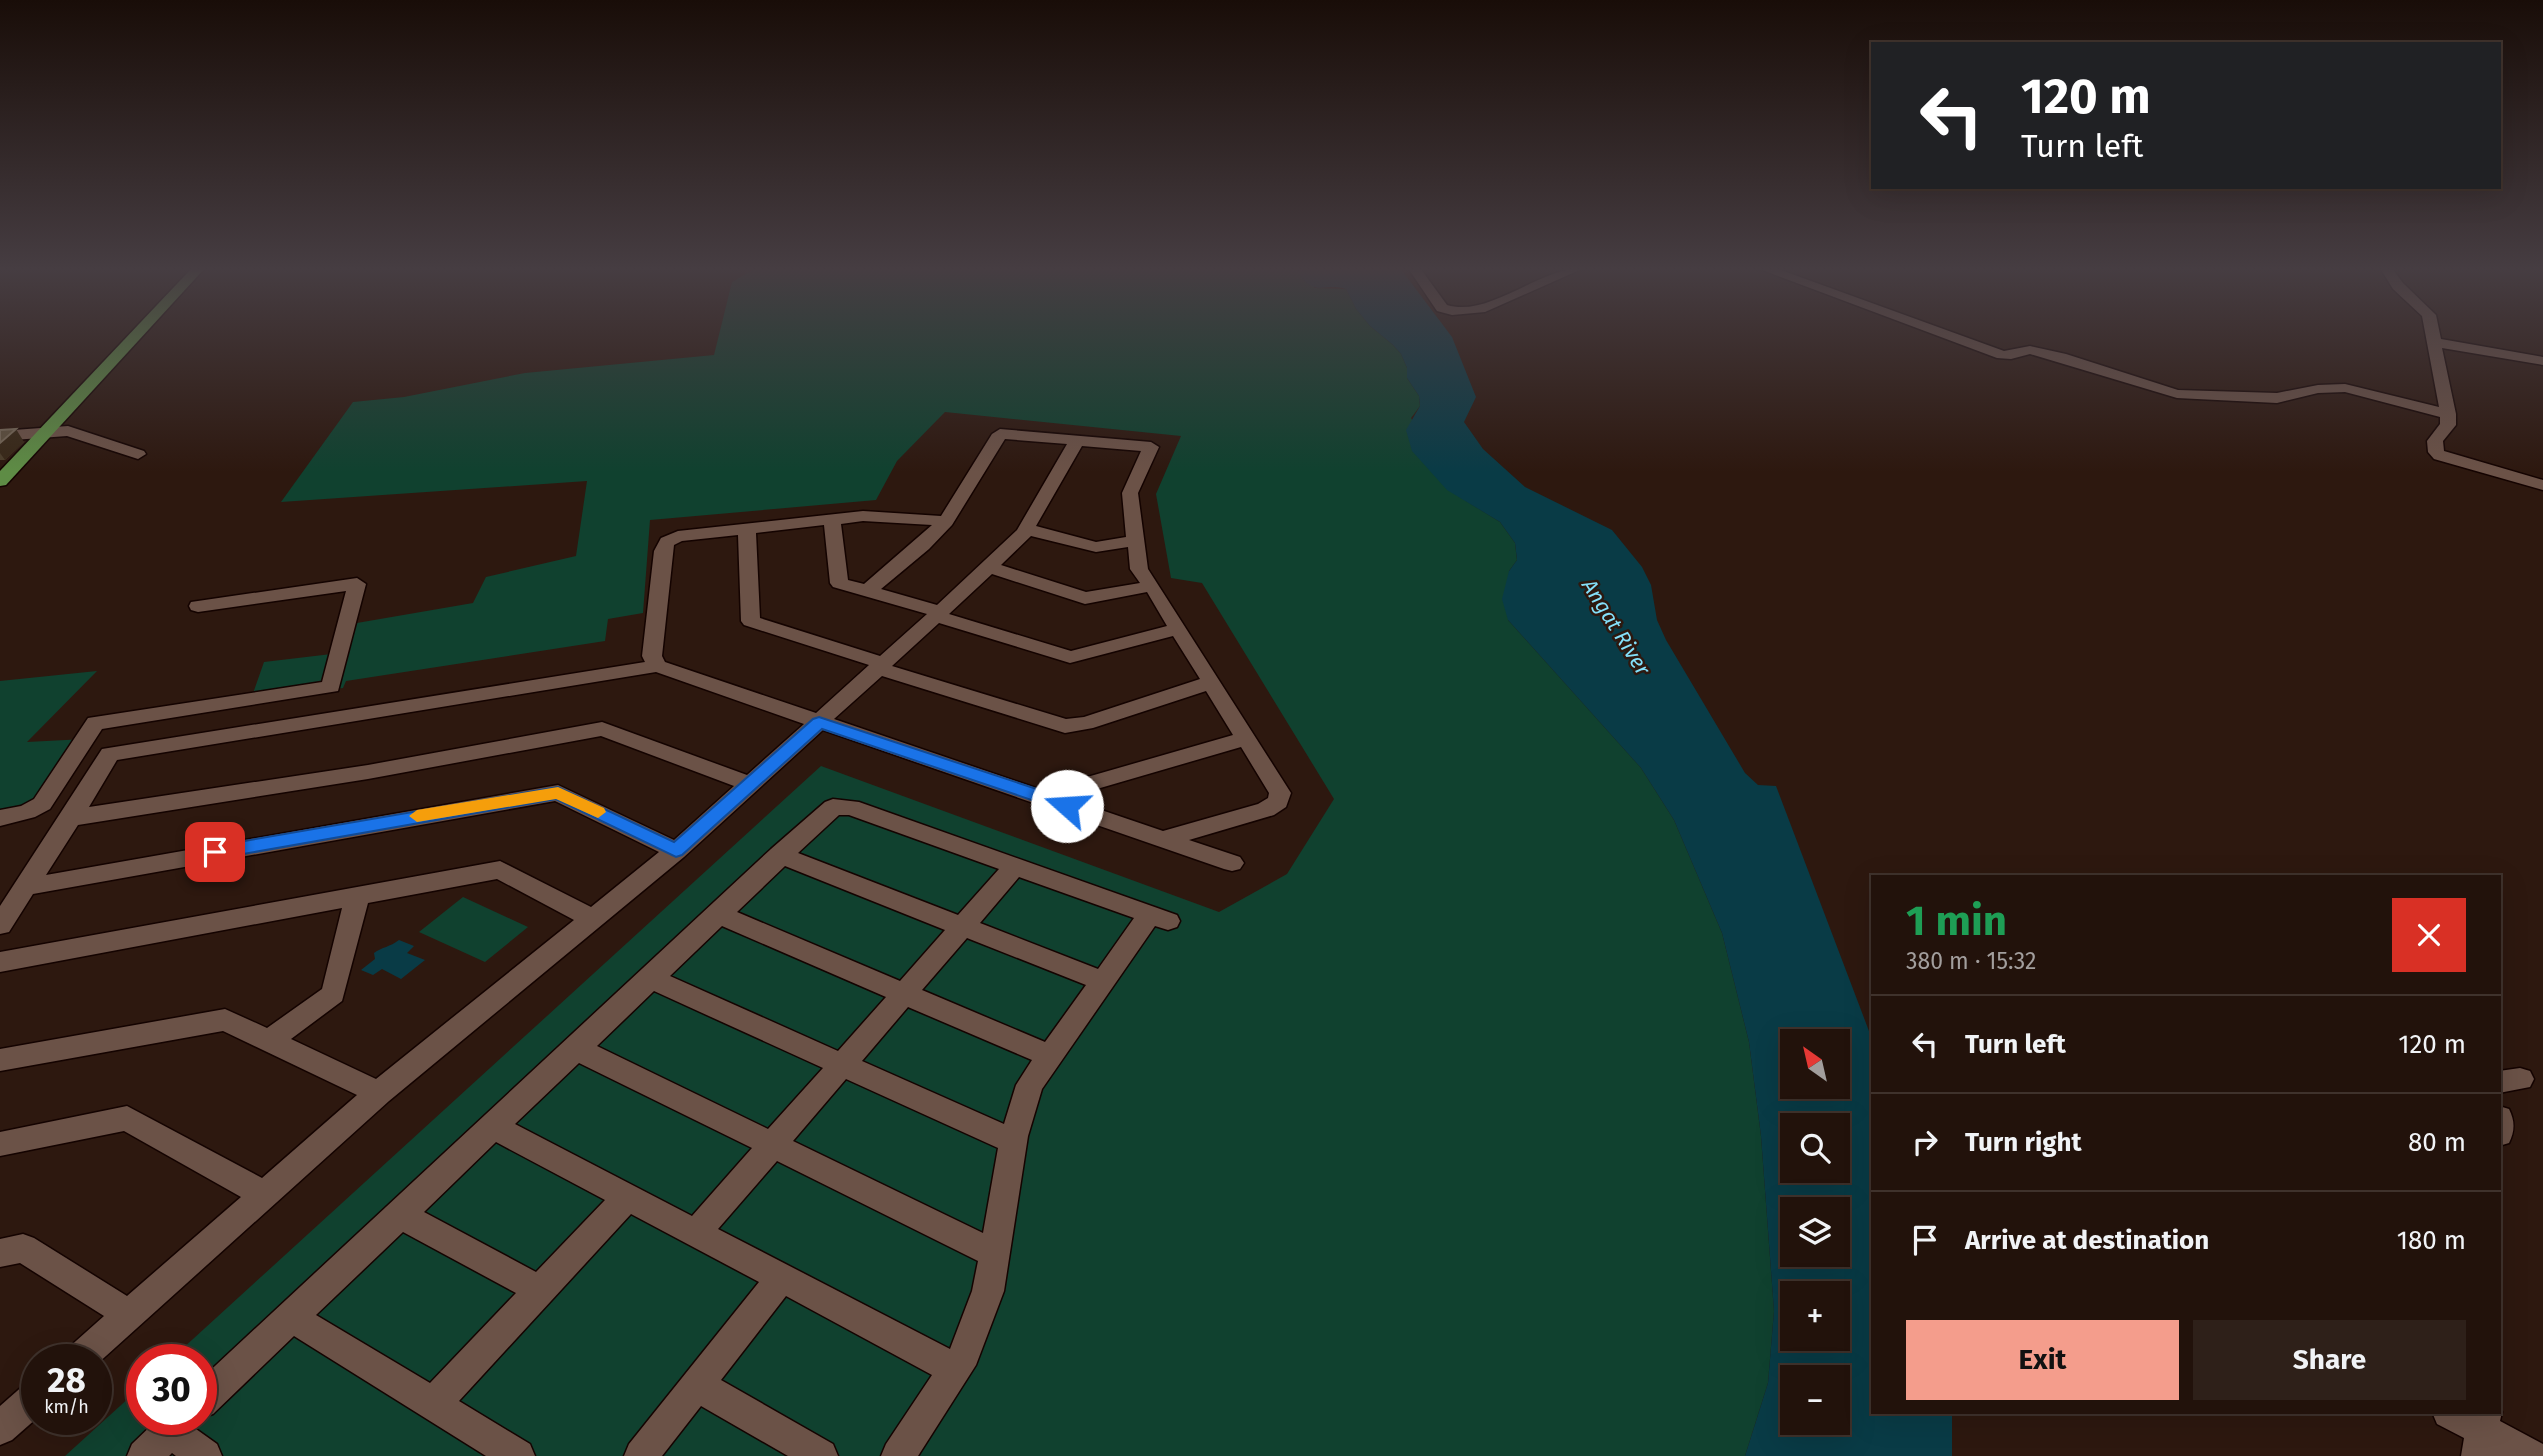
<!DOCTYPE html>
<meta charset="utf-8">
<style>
:root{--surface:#22120b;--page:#2e2019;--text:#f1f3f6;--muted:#a29e9d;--line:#3f322c;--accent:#f49d8c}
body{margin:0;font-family:"Fira Sans",sans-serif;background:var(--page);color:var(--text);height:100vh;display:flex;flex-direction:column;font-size:26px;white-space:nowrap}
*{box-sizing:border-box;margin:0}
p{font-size:23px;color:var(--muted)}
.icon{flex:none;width:38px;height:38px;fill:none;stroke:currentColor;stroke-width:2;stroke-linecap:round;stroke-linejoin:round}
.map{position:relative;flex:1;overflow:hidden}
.details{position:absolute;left:1871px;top:875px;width:630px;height:539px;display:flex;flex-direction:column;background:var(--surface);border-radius:0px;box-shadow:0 7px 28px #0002,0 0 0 2px var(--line)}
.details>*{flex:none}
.hud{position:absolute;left:1871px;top:42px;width:630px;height:147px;border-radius:0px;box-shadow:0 7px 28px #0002,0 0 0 2px var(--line);background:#202124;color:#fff;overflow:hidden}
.needle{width:46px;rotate:326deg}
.tools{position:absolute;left:1780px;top:1029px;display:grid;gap:14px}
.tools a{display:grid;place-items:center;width:70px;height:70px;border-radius:0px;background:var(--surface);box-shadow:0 7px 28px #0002,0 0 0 2px var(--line);font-size:35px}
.speed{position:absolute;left:21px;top:1344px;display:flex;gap:14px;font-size:35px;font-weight:700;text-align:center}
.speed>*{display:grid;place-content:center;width:91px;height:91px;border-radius:50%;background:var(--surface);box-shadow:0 7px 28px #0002,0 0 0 2px var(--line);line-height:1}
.speed small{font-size:18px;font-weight:400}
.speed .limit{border:10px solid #d22;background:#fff;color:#111}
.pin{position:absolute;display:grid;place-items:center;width:60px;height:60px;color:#fff;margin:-30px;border-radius:14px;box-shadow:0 4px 10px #0006}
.me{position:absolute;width:77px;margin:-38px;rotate:289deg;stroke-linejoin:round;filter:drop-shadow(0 0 5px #0008)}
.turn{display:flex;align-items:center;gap:24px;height:147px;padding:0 35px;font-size:32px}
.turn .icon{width:91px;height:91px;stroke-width:2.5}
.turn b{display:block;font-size:49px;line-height:60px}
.round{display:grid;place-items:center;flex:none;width:74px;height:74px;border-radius:0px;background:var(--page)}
.head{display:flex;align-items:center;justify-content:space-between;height:119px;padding:0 35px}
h1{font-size:42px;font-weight:700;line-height:52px;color:#1e9e55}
.button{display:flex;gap:14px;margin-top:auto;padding:14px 35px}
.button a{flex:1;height:80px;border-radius:0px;background:var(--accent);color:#111;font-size:28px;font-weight:700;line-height:80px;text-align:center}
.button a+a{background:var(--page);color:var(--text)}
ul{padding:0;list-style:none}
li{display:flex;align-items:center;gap:21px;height:98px;padding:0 35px;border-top:2px solid var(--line)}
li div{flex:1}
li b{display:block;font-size:26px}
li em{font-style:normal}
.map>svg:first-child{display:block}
.green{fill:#10412f}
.water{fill:#093b46;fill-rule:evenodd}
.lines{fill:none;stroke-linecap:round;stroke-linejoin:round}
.minor-casing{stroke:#140300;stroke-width:3}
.major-casing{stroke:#140300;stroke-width:3}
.minor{fill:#6b5247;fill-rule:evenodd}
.major{fill:#5e8c45;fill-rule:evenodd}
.wall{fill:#4c3e2a}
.shaded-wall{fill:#382817}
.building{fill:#5e503e;stroke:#756757;stroke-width:2}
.route{fill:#1a73e8;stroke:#114b97;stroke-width:2}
.slow{fill:#f59e0b}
.labels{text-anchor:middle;stroke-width:5;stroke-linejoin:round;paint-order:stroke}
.water-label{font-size:21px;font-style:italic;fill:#84e0fa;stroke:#2d180f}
</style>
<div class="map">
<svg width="2543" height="1456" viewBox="0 0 2543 1456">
<rect width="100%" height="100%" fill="#2d180f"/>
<!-- green -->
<g class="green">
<polygon points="756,268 1299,268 1298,273 1315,288 1346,289 1356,309 1370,326 1393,345 1401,354 1407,368 1407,378 1419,396 1420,406 1411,418 1466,501 1500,522 1515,543 1517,560 1509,571 1508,620 1641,768 1674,820 1722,933 1749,1042 1761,1136 1774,1311 1768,1383 1745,1456 65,1456 142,1386 142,1419 201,1419 201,1360 170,1360 821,766 1219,912 1287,874 1334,799 1202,583 1171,578 1156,494 1181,436 945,412 897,461 876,500 650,520 643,613 608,619 605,641 346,681 343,688 250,702 264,662 340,653 351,624 473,603 486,577 576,556 587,481 281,502 353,402 404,397 525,373 714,355 732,282"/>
<polygon points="97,671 27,742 85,739 49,811 0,818 0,681"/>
<polygon points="463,897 528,927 485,962 419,932"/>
</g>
<!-- water -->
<g class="water">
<path d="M 1299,268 L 1400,268 L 1452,337 L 1476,397 L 1464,422 L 1483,449 L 1525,487 L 1612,530 L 1642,567 L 1651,585 L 1657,620 L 1666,640 L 1745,773 L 1758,785 L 1776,786 L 1872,1039 L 1872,1412 L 1952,1412 L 1952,1456 L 1745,1456 L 1768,1383 L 1774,1311 L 1761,1136 L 1749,1042 L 1722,933 L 1674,820 L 1641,768 L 1508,620 L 1502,599 L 1509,571 L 1517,560 L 1515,543 L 1500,522 L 1447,490 L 1412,451 L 1406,430 L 1420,406 L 1419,396 L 1407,378 L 1407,368 L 1401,354 L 1393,345 L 1370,326 L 1356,309 L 1346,289 C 1326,282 1315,298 1298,273 ZM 1792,1041 L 1838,1041 L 1838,1087 L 1792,1087 ZM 1792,1125 L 1838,1125 L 1838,1171 L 1792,1171 ZM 1792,1209 L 1838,1209 L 1838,1255 L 1792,1255 ZM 1792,1293 L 1838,1293 L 1838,1339 L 1792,1339 ZM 1792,1377 L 1838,1377 L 1838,1423 L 1792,1423 Z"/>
<path d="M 399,940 L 414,946 L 407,953 L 425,960 L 401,979 L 382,969 L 373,975 L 361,970 L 375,959 L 374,953 C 382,947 390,947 399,940 Z"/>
</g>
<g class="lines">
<!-- minor casing -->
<g class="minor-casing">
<g id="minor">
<path d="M 1408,268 L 1420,268 L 1447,305 C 1489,318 1540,267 1584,268 L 1485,312 L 1452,315 L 1437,311 Z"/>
<polygon points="1757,268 1775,268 2004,351 2030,346 2066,354 2178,390 2277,393 2318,385 2345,384 2439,407 2422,316 2393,289 2382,271 2384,268 2396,268 2394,271 2403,283 2436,315 2441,339 2543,357 2543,365 2442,348 2456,414 2456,425 2443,441 2444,451 2543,480 2543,490 2434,459 2428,452 2427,441 2440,424 2440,417 2345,392 2318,393 2277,403 2177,398 2030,354 2011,359 1997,358"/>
<polygon points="68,426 144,451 146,454 138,459 67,436 0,441 0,431"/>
<path d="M 1000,429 L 1151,442 L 1159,447 L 1138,493 L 1148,569 L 1291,793 L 1286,807 L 1274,815 L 1189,840 L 1240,857 L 1244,863 L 1240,869 L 1232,871 L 1224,869 L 823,730 L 684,857 L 389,1101 L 96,1365 L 96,1360 L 62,1360 L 67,1349 L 104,1316 L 20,1263 L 0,1267 L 0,1239 L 23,1234 L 34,1238 L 127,1296 L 241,1197 L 124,1131 L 0,1156 L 0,1132 L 127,1106 L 262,1178 L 357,1095 L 223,1031 L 0,1071 L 0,1049 L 225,1009 L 267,1028 L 322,989 L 342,908 L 0,972 L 0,952 L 500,861 L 591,907 L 659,852 L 555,801 L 33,894 L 9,932 L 0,934 L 0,906 L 102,749 L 645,662 L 642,656 L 654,551 L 661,538 L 678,531 L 863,511 L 941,516 L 992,434 ZM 1005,439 L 1067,444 L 1017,530 L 937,605 L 881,589 L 929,549 L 952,525 ZM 1082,446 L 1141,451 L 1122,493 L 1126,537 L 1096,542 L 1036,526 ZM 863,521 L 932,525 L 864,584 L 848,580 L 841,524 ZM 824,525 L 830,583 L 833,587 L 927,614 L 880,656 L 760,618 L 756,533 ZM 738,535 L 741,621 L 744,625 L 869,665 L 816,713 L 665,662 L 662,656 L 674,545 L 682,541 ZM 1031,536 L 1096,552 L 1128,547 L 1130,569 L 1140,583 L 1086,592 L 1001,565 ZM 992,574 L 1085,604 L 1147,592 L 1167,626 L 1071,651 L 949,614 ZM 939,623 L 1070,663 L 1173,636 L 1200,679 L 1084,717 L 1066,719 L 892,666 ZM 656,672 L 804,724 L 747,775 L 602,722 L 368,765 L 89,807 L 117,760 ZM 882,676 L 1065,733 L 1093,728 L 1206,691 L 1233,735 L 1042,790 L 834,719 ZM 601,736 L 734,786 L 674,840 L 558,785 L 46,875 L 78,825 L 368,779 ZM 1241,747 L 1269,793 L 1268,798 L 1258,804 L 1163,831 L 1066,798 ZM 497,879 L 574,920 L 376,1079 L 291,1039 L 342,1001 L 368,903 Z"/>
<polygon points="357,578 366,584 338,691 102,729 50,809 35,817 0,826 0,810 21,806 34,799 88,718 322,682 346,591 198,612 191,610 189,606 191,602"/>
<path d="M 833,799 L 859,802 L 1177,915 L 1180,921 L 1177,927 L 1168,930 L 1155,926 L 1042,1089 L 1028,1136 L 1004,1291 L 976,1365 L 918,1456 L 881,1456 L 886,1444 L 932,1375 L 786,1296 L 721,1380 L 833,1444 L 838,1456 L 788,1456 L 701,1406 L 662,1456 L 624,1456 L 629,1444 L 759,1282 L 631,1214 L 459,1401 L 530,1444 L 535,1456 L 486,1456 L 294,1336 L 213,1414 L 201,1418 L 201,1379 L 771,849 L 825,802 ZM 839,815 L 849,815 L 999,869 L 958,915 L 798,853 ZM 785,866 L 945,930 L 900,981 L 737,912 ZM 1019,877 L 1134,918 L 1098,969 L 980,923 ZM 722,926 L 886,997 L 838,1051 L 670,976 ZM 967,938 L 1086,985 L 1045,1042 L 922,990 ZM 654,991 L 823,1068 L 768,1129 L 597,1046 ZM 908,1007 L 1032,1060 L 1016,1085 L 1004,1124 L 862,1061 ZM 579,1063 L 752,1148 L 692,1216 L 515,1124 ZM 846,1079 L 998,1148 L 983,1233 L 793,1141 ZM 496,1142 L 605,1200 L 536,1272 L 424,1212 ZM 777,1161 L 978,1261 L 972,1291 L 950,1349 L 718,1229 ZM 403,1232 L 516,1293 L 430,1383 L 316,1315 Z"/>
<polygon points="2520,1068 2530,1071 2534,1079 2530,1087 2499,1093 2499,1071"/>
<path d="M 2499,1106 L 2509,1109 C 2515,1121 2515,1131 2509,1143 L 2499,1146 Z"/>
<polygon points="37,1380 37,1418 12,1440 0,1445 0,1406 25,1384"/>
<polygon points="2499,1406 2502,1412 2500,1421 2543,1444 2543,1456 2461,1456 2464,1438 2437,1424 2432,1412 2499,1412"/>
<polygon points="200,1419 196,1429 217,1444 222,1456 176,1456 172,1453 169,1456 127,1456 132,1444 158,1419"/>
</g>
</g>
<!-- major casing -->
<g class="major-casing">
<polygon id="major" points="192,268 205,268 6,485 0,486 0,471"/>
</g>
<!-- minor -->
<use href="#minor" class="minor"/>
<!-- major -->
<use href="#major" class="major"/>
</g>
<!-- wall -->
<polygon class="wall" points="0,430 24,442 5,460 0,460"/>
<!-- shaded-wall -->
<polygon class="shaded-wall" points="16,429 24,442 5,460 0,453 0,443"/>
<!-- building -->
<polygon class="building" points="16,429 0,443 0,430"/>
<!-- sky -->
<linearGradient id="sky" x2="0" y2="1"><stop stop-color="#190d08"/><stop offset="0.57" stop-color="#463d42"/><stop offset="1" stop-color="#463d42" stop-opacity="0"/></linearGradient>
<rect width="2543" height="472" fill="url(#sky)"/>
<!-- route -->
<polygon class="route" points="819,717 1073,801 1075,806 1067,811 1061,810 822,729 682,855 676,857 556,799 215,859 208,857 206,852 208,848 215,846 558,787 674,842 813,719"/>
<!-- slow -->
<polygon class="slow" points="558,787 604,808 606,812 598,818 556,799 417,822 409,816 417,810"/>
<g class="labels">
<!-- water labels -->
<g class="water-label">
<text transform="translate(1616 627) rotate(58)" y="7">Angat River</text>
</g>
</g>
</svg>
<div class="tools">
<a><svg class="needle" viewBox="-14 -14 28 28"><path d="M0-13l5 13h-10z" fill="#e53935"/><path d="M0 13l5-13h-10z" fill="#a29e9d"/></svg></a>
<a><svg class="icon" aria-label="search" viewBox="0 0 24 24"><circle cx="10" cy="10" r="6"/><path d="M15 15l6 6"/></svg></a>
<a><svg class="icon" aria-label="layers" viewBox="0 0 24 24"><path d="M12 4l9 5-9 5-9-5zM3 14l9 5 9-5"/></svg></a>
<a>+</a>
<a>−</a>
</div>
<div class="speed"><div>28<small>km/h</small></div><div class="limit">30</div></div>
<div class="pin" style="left:215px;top:852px;background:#d93025"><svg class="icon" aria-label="arrive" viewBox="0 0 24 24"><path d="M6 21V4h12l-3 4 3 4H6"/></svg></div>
<svg class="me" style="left:1067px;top:806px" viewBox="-20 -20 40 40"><circle r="19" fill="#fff"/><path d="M0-13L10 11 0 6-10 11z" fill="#1a73e8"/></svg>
<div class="hud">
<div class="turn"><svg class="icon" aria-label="left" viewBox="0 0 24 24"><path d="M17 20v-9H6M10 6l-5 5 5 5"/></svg><div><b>120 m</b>Turn left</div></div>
</div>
<section class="details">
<div class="head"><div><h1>1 min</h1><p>380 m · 15:32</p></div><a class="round" style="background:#d93025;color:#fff"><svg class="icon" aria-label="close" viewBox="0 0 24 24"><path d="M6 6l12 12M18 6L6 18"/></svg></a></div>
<ul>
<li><svg class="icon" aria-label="left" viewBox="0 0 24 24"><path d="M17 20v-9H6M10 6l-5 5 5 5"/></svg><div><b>Turn left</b></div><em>120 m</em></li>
<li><svg class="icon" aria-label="right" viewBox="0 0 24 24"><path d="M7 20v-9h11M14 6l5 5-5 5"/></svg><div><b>Turn right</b></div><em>80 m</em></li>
<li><svg class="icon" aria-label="arrive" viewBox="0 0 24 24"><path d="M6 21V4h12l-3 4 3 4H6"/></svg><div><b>Arrive at destination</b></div><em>180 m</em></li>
</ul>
<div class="button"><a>Exit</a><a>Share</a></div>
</section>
</div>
